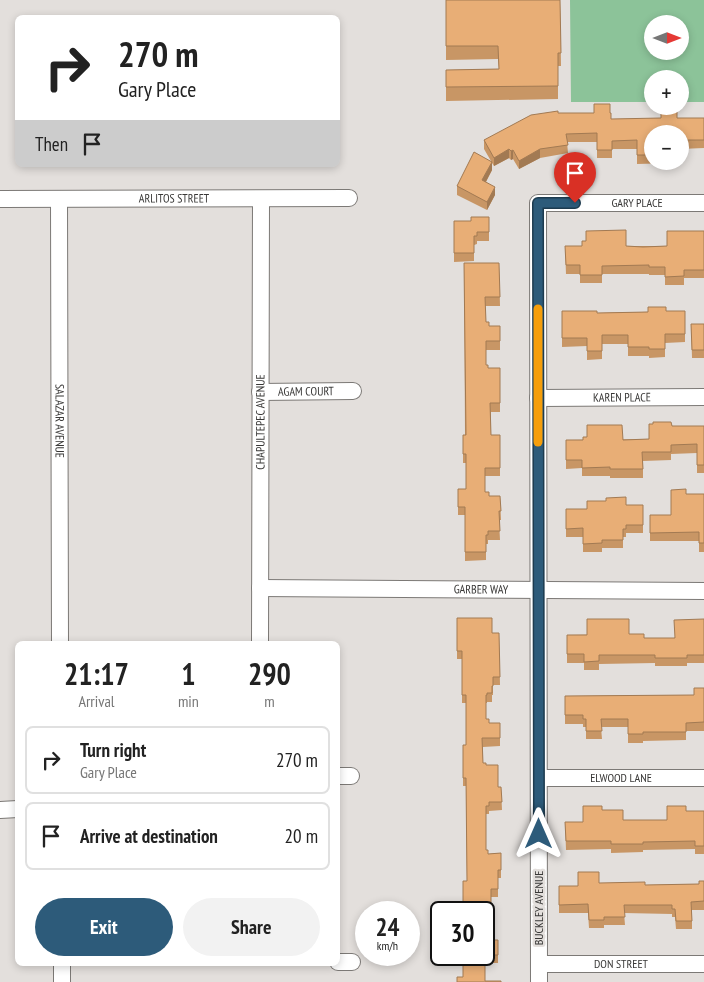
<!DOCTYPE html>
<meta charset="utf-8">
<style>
:root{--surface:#fff;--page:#f2f2f2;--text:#222;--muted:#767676;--line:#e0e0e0;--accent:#2d5b7a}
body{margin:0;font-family:"PT Sans Narrow",sans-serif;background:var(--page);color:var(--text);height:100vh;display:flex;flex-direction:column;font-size:19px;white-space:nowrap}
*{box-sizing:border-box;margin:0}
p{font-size:16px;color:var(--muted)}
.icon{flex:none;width:28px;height:28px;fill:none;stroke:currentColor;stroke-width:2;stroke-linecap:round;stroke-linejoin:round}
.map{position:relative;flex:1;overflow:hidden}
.drawer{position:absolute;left:15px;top:641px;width:325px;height:325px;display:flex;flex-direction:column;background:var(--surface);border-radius:8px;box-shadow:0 2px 8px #0003}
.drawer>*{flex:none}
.banner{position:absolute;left:15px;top:15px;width:325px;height:152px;border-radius:8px;box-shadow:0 2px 8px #0003;background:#fff;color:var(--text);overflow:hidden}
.needle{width:32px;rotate:90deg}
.buttons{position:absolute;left:644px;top:15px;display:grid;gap:10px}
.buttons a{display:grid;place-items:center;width:45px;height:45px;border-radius:50%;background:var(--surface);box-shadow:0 2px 8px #0003;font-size:25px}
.speed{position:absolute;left:355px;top:901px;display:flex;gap:10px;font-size:25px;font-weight:700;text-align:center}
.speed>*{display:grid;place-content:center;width:65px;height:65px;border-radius:50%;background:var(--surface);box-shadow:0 2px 8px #0003;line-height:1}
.speed small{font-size:12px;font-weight:400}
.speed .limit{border:2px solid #111;border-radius:8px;background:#fff;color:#111}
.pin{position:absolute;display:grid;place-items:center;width:42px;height:42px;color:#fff;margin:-51px -21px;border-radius:50% 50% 50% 0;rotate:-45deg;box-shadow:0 0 5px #0007}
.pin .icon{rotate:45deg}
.me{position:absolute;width:55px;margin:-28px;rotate:0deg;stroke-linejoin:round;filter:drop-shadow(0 0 4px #0008)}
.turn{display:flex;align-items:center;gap:18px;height:105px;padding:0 20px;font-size:22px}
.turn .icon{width:65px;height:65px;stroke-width:2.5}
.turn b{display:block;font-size:35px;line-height:42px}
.then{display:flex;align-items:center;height:48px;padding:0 20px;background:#0003;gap:10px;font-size:19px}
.eta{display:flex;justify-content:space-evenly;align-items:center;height:85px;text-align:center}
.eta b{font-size:30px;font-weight:700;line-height:35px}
.cta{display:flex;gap:10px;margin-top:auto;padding:10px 20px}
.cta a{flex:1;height:58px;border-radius:30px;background:var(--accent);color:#fff;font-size:20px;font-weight:700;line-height:58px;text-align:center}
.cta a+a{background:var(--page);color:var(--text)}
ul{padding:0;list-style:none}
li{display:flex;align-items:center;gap:15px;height:68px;margin:0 10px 8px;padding:0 10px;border:2px solid var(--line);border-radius:8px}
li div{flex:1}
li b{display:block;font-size:19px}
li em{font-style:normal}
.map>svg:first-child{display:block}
.green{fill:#8cc399;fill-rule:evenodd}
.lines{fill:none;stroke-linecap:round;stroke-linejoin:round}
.minor-casing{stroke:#7c7976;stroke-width:18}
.minor{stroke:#fff;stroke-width:16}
.wall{fill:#c89665}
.shaded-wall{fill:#a27a53}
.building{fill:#e8ae76;stroke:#a27a53}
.route-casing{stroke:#1d3b4f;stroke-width:12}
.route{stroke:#2d5b7a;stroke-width:9}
.slow{stroke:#f59e0b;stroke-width:9}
.labels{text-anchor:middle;stroke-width:5;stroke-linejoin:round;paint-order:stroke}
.street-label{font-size:12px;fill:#393837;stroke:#e3dfdc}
</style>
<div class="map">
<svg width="704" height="982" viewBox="0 0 704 982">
<rect width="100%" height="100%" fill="#e3dfdc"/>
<!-- green -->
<path class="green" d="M 570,0 L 704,0 L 704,102 L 680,102 L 680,79 L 652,79 L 652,102 L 571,102 ZM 652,24 L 680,24 L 680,51 L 652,51 Z"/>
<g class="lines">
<!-- minor casing -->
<g class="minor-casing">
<g id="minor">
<path id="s1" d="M 0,199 L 349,198"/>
<path id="s2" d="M 59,199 L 60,644"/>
<path id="s3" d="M 260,392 L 353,391"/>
<path id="s4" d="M 538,398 L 704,397"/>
<path id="s5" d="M 260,588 L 704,591"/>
<path id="s6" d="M 260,644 L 261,199"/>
<polyline points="338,776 351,776"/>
<path id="s7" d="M 539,778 L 704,778"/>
<polyline points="0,810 18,809"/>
<polyline points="338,962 352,962"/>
<polyline points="62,964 62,982"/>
<path id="s8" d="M 539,964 L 704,964"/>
<path id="s9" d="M 539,982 L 538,203 L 704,203"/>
</g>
</g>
<!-- minor -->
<use href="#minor" class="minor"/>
</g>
<!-- wall -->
<g class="wall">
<polygon points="446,0 560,0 561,66 558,66 558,99 446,101 446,70 499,69 498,59 446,60"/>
<polygon points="558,113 610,113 611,119 704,118 704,148 680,149 680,134 652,134 652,161 674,161 674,163 637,164 637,149 612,149 612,158 597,158 597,142 567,142 568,153 540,158 519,169 513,159 511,160 509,158 494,166 492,163 492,170 486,182 495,195 487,210 457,195 457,186 491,161 484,149 484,140"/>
<polygon points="489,217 489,241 477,241 477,244 474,245 474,261 454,262 454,221 471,221"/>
<polygon points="704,231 704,278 684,278 684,285 665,285 665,275 649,275 649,274 602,274 602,283 580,283 580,274 566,274 565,246 667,246"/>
<polygon points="464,263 499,263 500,306 485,306 486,322 489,326 500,326 500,350 486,350 486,365 488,368 500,368 500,412 491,412 491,435 500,435 500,476 485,476 485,492 489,496 500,496 501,520 499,520 500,540 488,540 488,544 486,544 486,560 465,561 465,515 458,515 458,489 466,489 466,463 463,463 463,435 465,435"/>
<polygon points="562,311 597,313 685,311 685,342 665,343 665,357 649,358 649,356 628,356 628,344 602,344 602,359 587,360 587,346 562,347"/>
<polygon points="691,324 704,324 704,358 692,358"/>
<polygon points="672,426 704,426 704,473 697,473 697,453 671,454 671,460 643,461 643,478 610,478 610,476 582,476 582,468 566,469 566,440 649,439"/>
<polygon points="686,494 704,494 704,552 699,552 699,541 650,541 650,515 671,515"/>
<polygon points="626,505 643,505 643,533 626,533 626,537 623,537 623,548 602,548 602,552 583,552 583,537 566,537 566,509 587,509"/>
<polygon points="457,618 492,633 499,633 500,685 493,685 493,695 492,695 492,702 487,702 487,703 486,703 486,719 489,723 500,723 500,746 483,747 483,763 486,765 498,787 501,787 502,810 489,811 489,814 486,814 486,850 488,854 501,853 501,878 498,878 498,897 491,897 491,918 489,918 489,940 498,940 498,963 485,963 457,982 463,977 467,881 466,786 463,786 463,745 466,745 466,703 462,703 462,659 457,659"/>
<polygon points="704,619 704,663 687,663 687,666 655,666 655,663 599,664 599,670 584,670 584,663 567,663 567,635 629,634 644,638 674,638"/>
<polygon points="704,688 704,731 686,731 686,740 643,741 643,743 628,743 628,727 601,727 602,739 586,739 586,727 583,727 583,724 565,724 565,696 694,695"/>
<polygon points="602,810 623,820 667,820 686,811 704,811 704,854 695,854 695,849 643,850 643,852 611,853 611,849 566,850 565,822 583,822"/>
<polygon points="704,881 704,910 692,910 692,929 676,929 675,917 672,917 672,914 624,913 625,925 604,925 604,928 589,928 588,913 559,913 559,886 578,886 599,883 645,885 699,884"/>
</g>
<!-- shaded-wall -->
<g class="shaded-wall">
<polygon points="509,149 509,158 494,166 494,158"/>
<polygon points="540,149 540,158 519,169 519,161"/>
<polygon points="513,150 513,159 511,160 511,151"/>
<polygon points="492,162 492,170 482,189 482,180"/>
<polygon points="495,187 495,195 487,210 487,202"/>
</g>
<!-- building -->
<g class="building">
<polygon points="446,0 560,0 561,53 558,53 558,86 446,87 446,70 499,69 498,46 446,46"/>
<polygon points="594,104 610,104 610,113 611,113 611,119 661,118 661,111 677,111 677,118 704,118 704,140 680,140 680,134 652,134 652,155 637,155 637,140 612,141 612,150 597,150 597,133 566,134 568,145 540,149 519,161 513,150 511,151 509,149 494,158 484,140 531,115 558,111 558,113 594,113"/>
<polygon points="474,152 492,162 482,180 495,187 487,202 457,186"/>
<polygon points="471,217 489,217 489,232 477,232 477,236 474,236 474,253 454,253 454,221 471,221"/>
<polygon points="626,230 626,246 643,247 667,246 667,231 704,231 704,270 684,270 684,276 665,277 665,267 649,267 649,265 602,266 602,275 580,275 580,265 566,265 565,246 582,246 582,241 586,241 586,231"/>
<polygon points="464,263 499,263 500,297 485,297 486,322 489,322 489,326 500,326 500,341 486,341 486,365 488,365 488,368 500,368 500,403 490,403 491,435 500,435 500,468 485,468 485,492 489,492 489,496 500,496 501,511 499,511 500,531 488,531 488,535 486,535 486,552 465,552 465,507 458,507 458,489 466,489 466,454 463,454 463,435 466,435"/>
<polygon points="648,307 666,307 666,311 685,311 685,334 665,334 665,349 649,349 649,347 628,347 628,335 602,335 602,351 587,351 587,338 562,338 562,311 597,311 597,313 648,312"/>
<polygon points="691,324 704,324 704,350 692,350"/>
<polygon points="653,422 671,422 672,426 704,426 704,465 697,465 697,444 671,445 671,452 642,452 643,469 610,469 610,467 582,468 582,460 566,460 566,440 583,440 583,437 587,437 587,425 622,425 623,440 649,439 649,424 653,424"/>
<polygon points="686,489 686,494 704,494 704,543 699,543 699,532 650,533 650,515 671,515 671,490"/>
<polygon points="626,497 626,505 643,505 643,525 626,525 626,529 623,529 623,540 602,540 602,543 583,544 583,528 566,529 566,509 587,509 587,501 606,501 606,498"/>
<polygon points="457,618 492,618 492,633 499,633 500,677 493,677 493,686 492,686 492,693 487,693 487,695 486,695 486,719 489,719 489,723 500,723 500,738 482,738 483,763 486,763 486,765 498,765 498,787 501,787 502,802 489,802 489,806 486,806 486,850 488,850 488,854 501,853 501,870 498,870 498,889 491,889 491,909 489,909 489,940 498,940 498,955 485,955 485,981 501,981 501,982 457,982 457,977 463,977 463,955 484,955 484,912 463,912 463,881 467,881 466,778 463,778 463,745 466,745 466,695 462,695 462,651 457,651"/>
<polygon points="587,619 629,619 629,634 644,634 644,638 675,638 674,620 704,619 704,655 687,655 687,658 655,658 655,655 599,655 599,661 584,662 584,654 567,654 567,635 587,635"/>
<polygon points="694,688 704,688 704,722 686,723 686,732 643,732 643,734 628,734 628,719 601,719 602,731 586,731 586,719 583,719 583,715 565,715 565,696 694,695"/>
<polygon points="583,806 602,806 602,810 623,810 623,820 667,820 667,806 686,806 686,811 704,811 704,846 695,846 695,841 643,842 643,844 611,844 611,841 566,841 565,822 583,822"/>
<polygon points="578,872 599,872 599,883 645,882 645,885 699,884 699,881 704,881 704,901 691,902 692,921 676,921 675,909 672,909 672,905 624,905 625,917 604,917 604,920 589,920 588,904 559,905 559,886 578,886"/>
</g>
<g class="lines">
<!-- route casing -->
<g class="route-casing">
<polyline id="route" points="539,834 538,203 575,203"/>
</g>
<!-- route -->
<use href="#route" class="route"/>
<!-- slow -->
<polyline class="slow" points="538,309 538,442"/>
</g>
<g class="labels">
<!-- street labels -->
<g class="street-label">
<text dy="4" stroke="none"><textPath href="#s1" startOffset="174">ARLITOS STREET</textPath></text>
<text dy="4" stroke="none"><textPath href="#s9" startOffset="878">GARY PLACE</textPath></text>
<text dy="4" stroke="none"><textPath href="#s3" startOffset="46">AGAM COURT</textPath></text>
<text dy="4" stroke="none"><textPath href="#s4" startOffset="84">KAREN PLACE</textPath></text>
<text dy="4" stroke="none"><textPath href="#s2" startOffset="222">SALAZAR AVENUE</textPath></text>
<text dy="4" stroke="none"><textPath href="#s6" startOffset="222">CHAPULTEPEC AVENUE</textPath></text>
<text dy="4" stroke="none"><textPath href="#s5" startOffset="221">GARBER WAY</textPath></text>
<text dy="4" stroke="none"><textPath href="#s7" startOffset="82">ELWOOD LANE</textPath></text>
<text transform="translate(539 908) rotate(-90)" y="4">BUCKLEY AVENUE</text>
<text dy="4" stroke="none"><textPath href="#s8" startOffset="82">DON STREET</textPath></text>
</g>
</g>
</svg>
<div class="buttons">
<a><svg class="needle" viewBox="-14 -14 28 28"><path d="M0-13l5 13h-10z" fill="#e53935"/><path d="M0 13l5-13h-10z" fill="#767676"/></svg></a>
<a>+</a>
<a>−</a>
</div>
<div class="speed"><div>24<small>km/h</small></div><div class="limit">30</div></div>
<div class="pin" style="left:575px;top:203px;background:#d93025"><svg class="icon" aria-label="arrive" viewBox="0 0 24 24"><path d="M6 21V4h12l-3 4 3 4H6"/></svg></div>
<svg class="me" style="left:539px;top:834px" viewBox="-20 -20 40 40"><path d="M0-17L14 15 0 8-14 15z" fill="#2d5b7a" stroke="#fff" stroke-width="4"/></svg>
<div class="banner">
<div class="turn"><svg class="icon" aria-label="right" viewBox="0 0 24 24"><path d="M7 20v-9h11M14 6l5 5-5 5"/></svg><div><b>270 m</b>Gary Place</div></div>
<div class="then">Then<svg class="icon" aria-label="arrive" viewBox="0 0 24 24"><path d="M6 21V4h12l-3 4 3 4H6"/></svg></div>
</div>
<section class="drawer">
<div class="eta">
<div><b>21:17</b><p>Arrival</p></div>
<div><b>1</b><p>min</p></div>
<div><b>290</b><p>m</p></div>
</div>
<ul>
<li><svg class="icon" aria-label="right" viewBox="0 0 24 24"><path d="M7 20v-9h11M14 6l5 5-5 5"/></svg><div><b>Turn right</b><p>Gary Place</p></div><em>270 m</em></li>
<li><svg class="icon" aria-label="arrive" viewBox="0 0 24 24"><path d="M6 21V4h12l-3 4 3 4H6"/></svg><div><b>Arrive at destination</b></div><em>20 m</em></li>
</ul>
<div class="cta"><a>Exit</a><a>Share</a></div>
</section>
</div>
